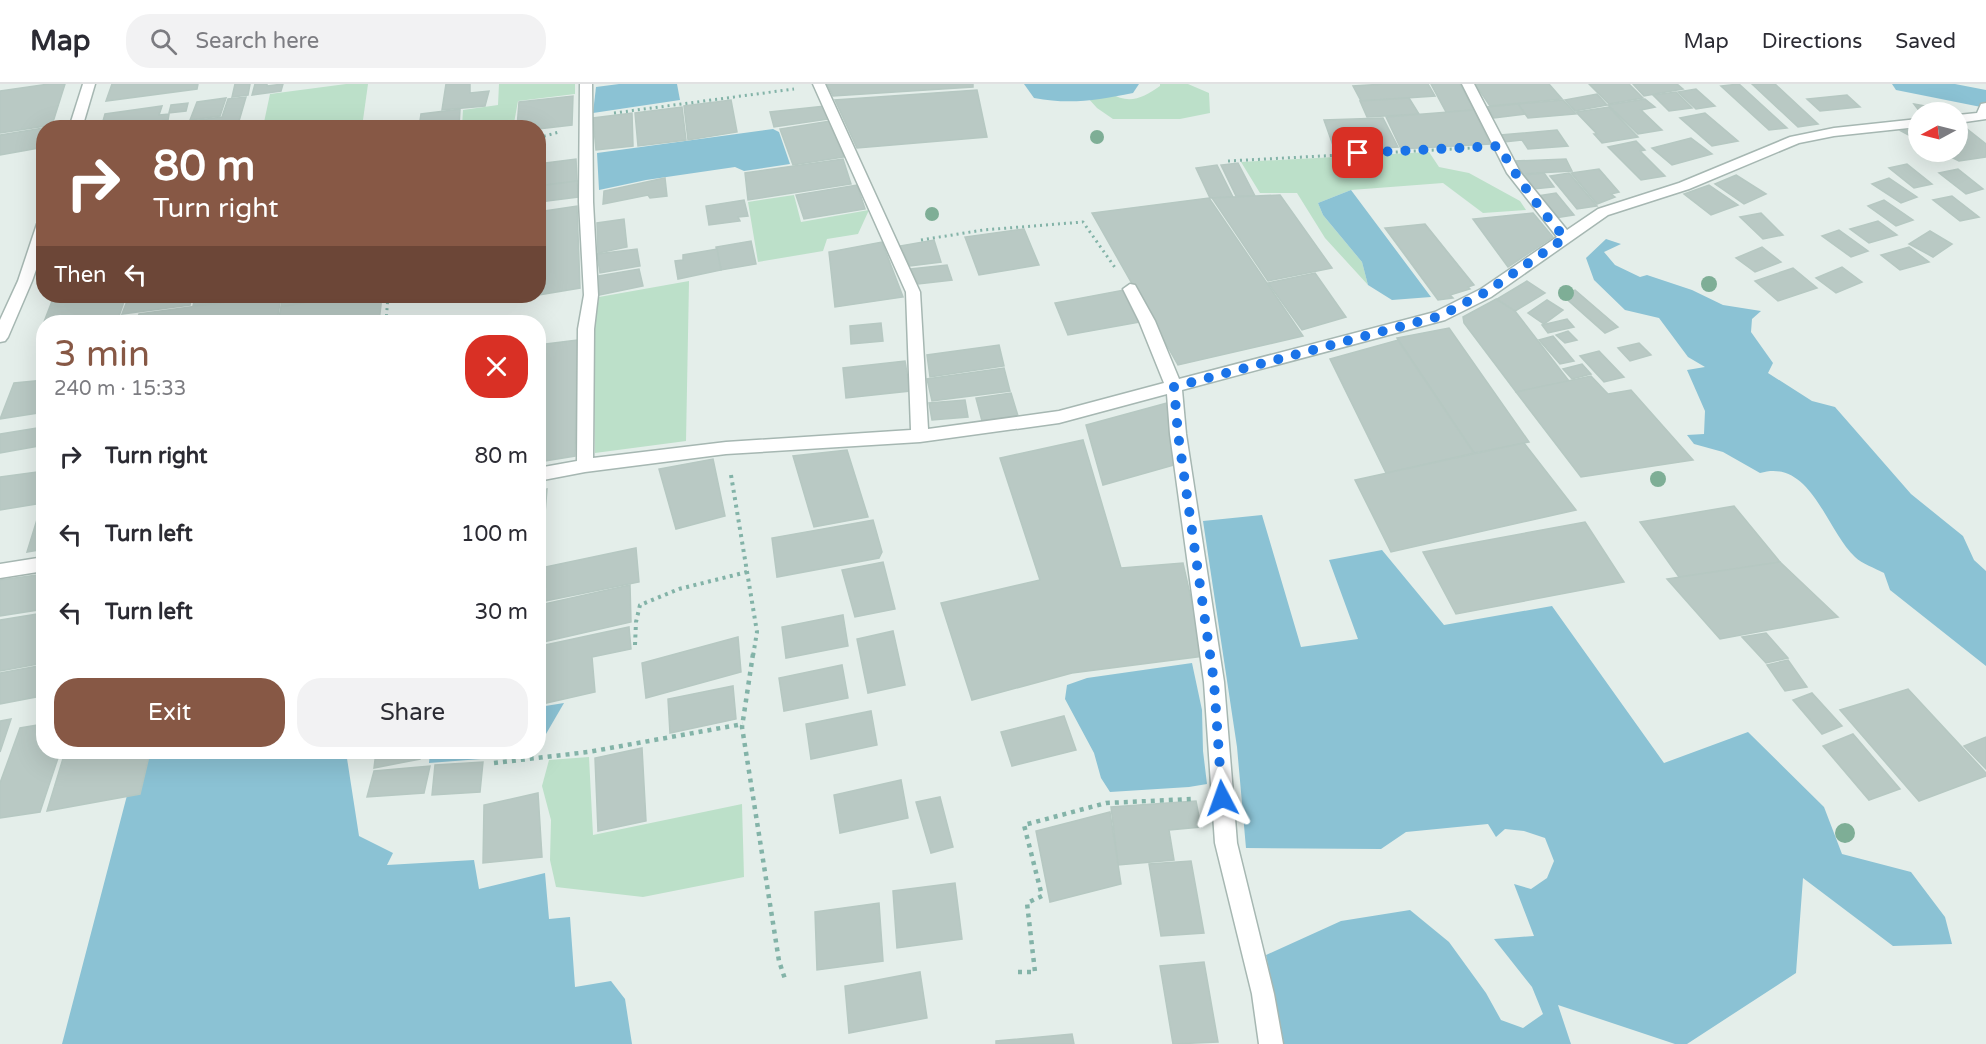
<!DOCTYPE html>
<meta charset="utf-8">
<style>
:root{--surface:#fff;--page:#f2f2f3;--text:#2b2b33;--muted:#7c7c81;--line:#e1e1e2;--accent:#875845}
body{margin:0;font-family:"Varela Round",sans-serif;background:var(--page);color:var(--text);height:100vh;display:flex;flex-direction:column;font-size:22px;white-space:nowrap}
*{box-sizing:border-box;margin:0}
p{font-size:20px;color:var(--muted)}
.icon{flex:none;width:33px;height:33px;fill:none;stroke:currentColor;stroke-width:2;stroke-linecap:round;stroke-linejoin:round}
.map{position:relative;flex:1;overflow:hidden}
.details{position:absolute;left:36px;top:231px;width:510px;height:444px;display:flex;flex-direction:column;background:var(--surface);border-radius:24px;box-shadow:0 6px 24px #0002}
.details>*{flex:none}
.guide{position:absolute;left:36px;top:36px;width:510px;height:183px;border-radius:24px;box-shadow:0 6px 24px #0002;background:#875845;color:#fff;overflow:hidden}
.needle{width:39px;rotate:263deg}
.buttons{position:absolute;left:1908px;top:18px;display:grid;gap:12px}
.buttons a{display:grid;place-items:center;width:60px;height:60px;border-radius:50%;background:var(--surface);box-shadow:0 6px 24px #0002;font-size:30px}
.pin{position:absolute;display:grid;place-items:center;width:51px;height:51px;color:#fff;margin:-26px;border-radius:12px;box-shadow:0 3px 9px #0006}
.me{position:absolute;width:66px;margin:-33px;rotate:356deg;stroke-linejoin:round;filter:drop-shadow(0 0 4px #0008)}
.turn{display:flex;align-items:center;gap:21px;height:126px;padding:0 18px;font-size:27px}
.turn .icon{width:78px;height:78px;stroke-width:2.5}
.turn b{display:block;font-size:42px;line-height:51px}
.then{display:flex;align-items:center;height:57px;padding:0 18px;background:#0003;gap:12px;font-size:22px}
.round{display:grid;place-items:center;flex:none;width:63px;height:63px;border-radius:24px;background:var(--page)}
.overview{display:flex;align-items:center;justify-content:space-between;height:102px;padding:0 18px}
h1{font-size:36px;font-weight:600;line-height:45px;color:var(--accent)}
.primary-button{display:flex;gap:12px;margin-top:auto;padding:12px 18px}
.primary-button a{flex:1;height:69px;border-radius:24px;background:var(--accent);color:#fff;font-size:24px;font-weight:600;line-height:69px;text-align:center}
.primary-button a+a{background:var(--page);color:var(--text)}
ul{padding:0;list-style:none}
li{display:flex;align-items:center;gap:18px;height:78px;padding:0 18px}
li div{flex:1}
li b{display:block;font-size:22px}
li em{font-style:normal}
header{display:flex;align-items:center;gap:36px;box-sizing:border-box;height:84px;padding:0 30px;background:var(--surface);border-bottom:2px solid var(--line)}
header strong{font-size:28px}
nav{display:flex;gap:33px;margin-inline-start:auto;font-size:21px}
.search{width:420px;height:54px;background:var(--page);display:flex;align-items:center;gap:15px;box-sizing:border-box;padding:0 21px;border-radius:24px;color:var(--muted);font-size:22px}
.map>svg:first-child{display:block}
.green{fill:#bce0c9}
.water{fill:#8bc2d4}
.lines{fill:none;stroke-linecap:round;stroke-linejoin:round}
.canal{fill:#8bc2d4;fill-rule:evenodd}
.building{fill:#b9c9c4;stroke:#b6c8c2;stroke-width:1.5}
.minor-casing{stroke:#a6b7b2;stroke-width:3}
.path-far2{stroke:#83b3a8;stroke-width:3;stroke-dasharray:2 4;stroke-linecap:butt}
.path-far1{stroke:#83b3a8;stroke-width:4;stroke-dasharray:3 4.5;stroke-linecap:butt}
.path{stroke:#83b3a8;stroke-width:4.5;stroke-dasharray:4 5;stroke-linecap:butt}
.minor{fill:#fff;fill-rule:evenodd}
.tree{fill:#7eae96}
.route{stroke:#1a73e8;stroke-width:10;stroke-dasharray:0 18}
</style>
<header>
<strong>Map</strong>
<div class="search"><svg class="icon" aria-label="search" viewBox="0 0 24 24"><circle cx="10" cy="10" r="6"/><path d="M15 15l6 6"/></svg>Search here</div>
<nav><a>Map</a><a>Directions</a><a>Saved</a></nav>
</header>
<div class="map">
<svg width="1986" height="960" viewBox="0 0 1986 960">
<rect width="100%" height="100%" fill="#e4eeea"/>
<!-- green -->
<g class="green">
<polygon points="346,0 368,0 362,43 263,43 270,10"/>
<polygon points="499,0 575,0 575,10 518,17 514,39 507,43 462,43 463,26 498,21"/>
<path d="M 1160,0 L 1188,0 L 1209,9 L 1210,29 L 1180,35 L 1113,35 L 1097,24 L 1088,14 L 1110,9 C 1129,21 1143,14 1160,2 Z"/>
<polygon points="1429,68 1439,83 1469,89 1520,117 1526,126 1483,129 1443,99 1351,106 1318,119 1323,131 1362,178 1368,201 1325,154 1297,109 1260,109 1241,78"/>
<polygon points="794,111 801,138 869,126 858,150 827,155 823,167 758,178 748,118"/>
<polygon points="689,197 686,357 595,369 593,252 599,213"/>
<polygon points="589,673 593,751 742,720 744,793 643,813 556,803 550,776 551,736 542,702 549,676"/>
</g>
<!-- water -->
<g class="water">
<polygon points="619,0 677,0 680,16 593,29 596,3"/>
<path d="M 1024,0 L 1139,0 L 1133,9 C 1097,16 1071,21 1034,14 Z"/>
<polygon points="773,45 779,48 790,80 744,87 735,83 646,96 599,106 597,69"/>
<polygon points="1351,106 1431,213 1392,216 1368,201 1362,178 1323,131 1318,119"/>
<path d="M 1606,155 L 1621,160 L 1604,168 L 1615,181 L 1640,193 L 1647,191 L 1692,206 L 1723,221 L 1761,227 L 1752,235 L 1751,248 L 1773,279 L 1768,289 L 1812,317 L 1835,323 L 1911,410 L 1963,452 L 1974,476 L 1986,487 L 1986,582 L 1890,506 L 1884,489 C 1875,484 1862,480 1855,473 C 1826,446 1811,374 1760,389 L 1723,368 L 1694,360 L 1687,351 L 1704,350 L 1705,327 L 1687,286 L 1705,283 L 1688,273 L 1659,234 L 1625,226 L 1594,196 L 1586,174 Z"/>
<polygon points="1262,431 1301,563 1358,555 1329,476 1382,466 1444,541 1552,522 1664,679 1748,648 1824,723 1842,770 1911,788 1945,833 1952,860 1893,862 1803,794 1796,889 1687,960 1675,960 1558,921 1571,960 1284,960 1266,871 1341,837 1410,826 1449,858 1486,909 1501,936 1523,944 1543,930 1532,903 1494,855 1534,852 1514,800 1531,805 1547,794 1554,777 1545,754 1524,747 1505,745 1496,753 1488,740 1406,748 1381,765 1246,764 1237,663 1203,437"/>
<polygon points="1192,579 1202,626 1203,667 1207,700 1189,703 1110,708 1101,694 1094,669 1065,615 1067,601 1087,594"/>
<polygon points="564,619 539,662 539,623"/>
<polygon points="148,668 346,668 359,752 393,769 387,781 474,776 479,805 545,789 549,835 570,833 575,903 611,897 625,915 632,960 62,960 136,677"/>
<polygon points="430,668 535,668 532,671 429,679"/>
</g>
<g class="lines">
<!-- canal -->
<polygon class="canal" points="1892,0 1955,0 1986,6 1986,24 1896,6"/>
</g>
<!-- building -->
<g class="building">
<polygon points="49,0 65,0 52,41 0,49 0,7"/>
<polygon points="112,0 198,0 197,5 106,17"/>
<polygon points="235,0 250,0 248,11 232,13"/>
<polygon points="255,0 267,0 267,2 283,0 281,7 252,11"/>
<polygon points="446,0 470,0 470,9 489,7 485,22 442,26"/>
<polygon points="827,0 973,0 973,3 833,12"/>
<polygon points="1384,0 1428,0 1435,12 1361,17 1353,2"/>
<polygon points="1431,0 1460,0 1474,26 1446,28"/>
<polygon points="1475,0 1549,0 1562,15 1490,22"/>
<polygon points="1589,0 1629,0 1643,14 1609,20"/>
<polygon points="1633,0 1677,0 1683,5 1644,12"/>
<polygon points="1739,0 1787,44 1769,46 1721,2"/>
<polygon points="1752,0 1775,0 1818,40 1798,43"/>
<polygon points="1696,5 1715,22 1696,25 1678,8"/>
<polygon points="977,6 987,53 857,64 835,16"/>
<polygon points="1676,8 1692,24 1669,27 1653,11"/>
<polygon points="1597,10 1607,21 1575,27 1565,16"/>
<polygon points="1847,11 1860,23 1820,27 1807,15"/>
<polygon points="573,12 572,41 538,45 517,44 519,18"/>
<polygon points="246,13 237,44 159,44 159,41 222,33 228,15"/>
<polygon points="226,14 220,32 190,36 197,18"/>
<polygon points="1409,14 1419,30 1367,33 1360,17"/>
<polygon points="1645,15 1655,23 1641,26 1662,46 1638,50 1608,21"/>
<polygon points="731,16 737,48 688,56 684,22"/>
<polygon points="1563,16 1576,30 1528,34 1518,20"/>
<polygon points="188,19 186,27 169,29 171,21"/>
<polygon points="1518,20 1525,30 1494,34 1487,23"/>
<polygon points="1914,20 1947,26 1949,28 1920,28"/>
<polygon points="162,22 159,31 169,30 168,36 101,44 105,30"/>
<polygon points="825,22 829,35 774,43 770,28"/>
<polygon points="682,23 686,56 638,62 635,29"/>
<polygon points="1609,23 1638,53 1602,59 1594,50 1597,50 1576,28"/>
<polygon points="460,25 459,44 419,44 421,30"/>
<polygon points="1474,26 1490,60 1401,65 1386,33"/>
<polygon points="632,29 633,62 596,66 593,34"/>
<polygon points="1705,29 1738,57 1712,62 1680,34"/>
<polygon points="1383,34 1398,63 1335,67 1324,36"/>
<polygon points="830,37 844,73 793,81 780,45"/>
<polygon points="1958,41 1962,41 1986,60 1986,73 1959,77 1941,68 1958,68"/>
<polygon points="44,44 44,63 0,71 0,51"/>
<polygon points="1918,45 1918,56 1901,47"/>
<polygon points="1557,46 1568,62 1528,65 1522,56 1504,58 1501,51"/>
<polygon points="1691,54 1712,70 1672,81 1652,64"/>
<polygon points="1636,57 1645,66 1640,67 1665,92 1641,96 1608,63"/>
<polygon points="576,75 577,97 538,102 538,80"/>
<polygon points="843,75 851,100 748,116 745,89"/>
<polygon points="1566,75 1572,87 1521,90 1515,77"/>
<polygon points="1238,79 1255,112 1236,112 1221,81"/>
<polygon points="1907,80 1932,100 1914,104 1889,84"/>
<polygon points="1217,81 1233,113 1210,114 1196,84"/>
<polygon points="1599,85 1619,108 1611,110 1615,113 1597,120 1571,89"/>
<polygon points="1958,85 1983,105 1966,110 1939,89"/>
<polygon points="1544,89 1554,103 1533,105 1523,91"/>
<polygon points="1569,89 1597,122 1577,125 1550,92"/>
<polygon points="1736,91 1766,110 1744,120 1715,100"/>
<polygon points="665,94 667,112 650,114 648,111 603,120 604,107"/>
<polygon points="1889,94 1917,113 1901,119 1872,100"/>
<polygon points="577,97 578,113 540,118 540,102"/>
<polygon points="857,101 865,125 804,135 796,111"/>
<polygon points="1709,101 1738,121 1711,131 1684,110"/>
<polygon points="1556,109 1574,131 1555,134 1537,112"/>
<polygon points="1280,111 1332,184 1268,197 1212,114"/>
<polygon points="1952,112 1979,133 1960,137 1933,116"/>
<polygon points="1209,114 1303,252 1178,281 1092,129"/>
<polygon points="744,116 748,132 738,133 740,137 709,141 706,122"/>
<polygon points="1884,116 1913,136 1896,142 1868,122"/>
<polygon points="577,122 580,204 538,211 538,128"/>
<polygon points="1533,129 1553,153 1508,183 1473,135"/>
<polygon points="1761,129 1783,151 1763,155 1740,133"/>
<polygon points="624,135 627,163 598,169 597,139"/>
<polygon points="1878,137 1897,151 1869,159 1850,145"/>
<polygon points="1425,140 1474,201 1468,203 1470,205 1450,211 1453,214 1438,216 1385,144"/>
<polygon points="1024,145 1039,181 979,191 965,153"/>
<polygon points="1839,146 1868,167 1851,173 1822,152"/>
<polygon points="1930,147 1952,160 1933,173 1909,160"/>
<polygon points="934,156 941,178 910,182 900,162"/>
<polygon points="751,157 756,180 721,186 716,163"/>
<polygon points="882,158 903,213 835,223 829,168"/>
<polygon points="1762,163 1781,178 1755,188 1736,174"/>
<polygon points="1909,163 1929,178 1900,186 1881,171"/>
<polygon points="637,165 640,182 600,189 597,170"/>
<polygon points="717,165 721,186 678,195 675,177 683,176 683,171"/>
<polygon points="947,181 952,196 918,200 911,185"/>
<polygon points="1842,183 1862,198 1836,209 1816,194"/>
<polygon points="1793,184 1817,204 1778,217 1755,197"/>
<polygon points="639,185 643,202 599,211 599,192"/>
<polygon points="1315,189 1346,233 1302,246 1268,199"/>
<polygon points="1527,197 1545,209 1515,227 1497,215"/>
<polygon points="1124,206 1140,238 1068,251 1055,219"/>
<polygon points="1575,206 1618,243 1605,249 1562,211"/>
<polygon points="54,212 126,212 119,232 71,238 44,238 42,243"/>
<polygon points="129,212 192,212 190,221 122,230"/>
<polygon points="195,212 259,212 193,222"/>
<polygon points="270,212 281,212 277,238 136,238 139,230"/>
<polygon points="282,212 317,212 317,216 281,223"/>
<polygon points="340,212 382,212 379,238 278,238 281,223"/>
<polygon points="497,212 533,212 497,217"/>
<polygon points="1496,215 1515,227 1569,297 1516,308 1464,239 1463,233"/>
<polygon points="1547,216 1563,226 1544,240 1528,229"/>
<polygon points="1567,235 1574,243 1548,249 1542,241"/>
<polygon points="881,239 883,257 851,260 850,242"/>
<polygon points="1449,244 1529,358 1474,369 1397,254"/>
<polygon points="1568,247 1577,256 1565,259 1556,251"/>
<polygon points="1553,252 1574,277 1560,280 1539,256"/>
<polygon points="577,256 575,372 538,378 538,261"/>
<polygon points="1398,256 1474,369 1386,389 1330,275"/>
<polygon points="1639,259 1651,271 1630,277 1618,264"/>
<polygon points="999,261 1004,282 930,293 927,271"/>
<polygon points="1599,267 1624,293 1604,298 1580,272"/>
<polygon points="905,277 910,307 846,314 843,284"/>
<polygon points="1582,280 1591,290 1572,295 1563,285"/>
<polygon points="1004,284 1010,307 932,317 927,295"/>
<polygon points="1591,292 1608,310 1631,306 1693,376 1581,393 1516,308"/>
<polygon points="44,296 44,328 0,335 14,299"/>
<polygon points="1011,309 1018,332 982,337 976,314"/>
<polygon points="965,316 968,333 932,336 929,319"/>
<polygon points="1167,319 1174,381 1103,401 1086,341"/>
<polygon points="44,343 44,361 0,369 0,350"/>
<polygon points="1083,356 1121,484 1183,479 1204,572 1072,589 972,616 941,519 1040,496 1000,374"/>
<polygon points="1524,359 1576,426 1391,468 1355,396"/>
<polygon points="847,366 868,433 814,443 793,372"/>
<polygon points="713,375 725,432 676,445 659,385"/>
<polygon points="44,387 42,419 0,426 0,393"/>
<polygon points="547,405 540,490 538,490 538,407"/>
<polygon points="44,413 44,465 27,468"/>
<polygon points="1734,422 1780,478 1679,493 1640,438"/>
<polygon points="873,436 882,468 879,474 777,493 772,454"/>
<polygon points="1585,438 1624,498 1456,530 1423,468"/>
<polygon points="636,464 639,498 540,518 540,504 546,503 545,483"/>
<polygon points="883,478 895,525 855,533 842,486"/>
<polygon points="1780,478 1838,533 1720,555 1667,495"/>
<polygon points="44,490 44,525 0,532 0,496"/>
<polygon points="630,501 631,538 543,558 544,520"/>
<polygon points="44,529 43,579 0,587 0,536"/>
<polygon points="843,531 848,562 786,574 782,543"/>
<polygon points="629,543 631,565 592,573 595,608 542,620 540,562"/>
<polygon points="893,547 905,601 868,609 857,555"/>
<polygon points="1766,549 1788,574 1766,579 1742,553"/>
<polygon points="738,553 741,588 646,614 642,579"/>
<polygon points="1788,576 1807,603 1785,607 1767,581"/>
<polygon points="44,581 44,590 36,613 0,620 0,589"/>
<polygon points="842,581 848,614 784,627 779,594"/>
<polygon points="733,602 736,635 670,649 668,615"/>
<polygon points="1908,605 1986,689 1986,692 1919,717 1840,626"/>
<polygon points="1812,609 1842,642 1822,650 1793,616"/>
<polygon points="871,627 877,661 811,675 806,640"/>
<polygon points="1064,632 1076,666 1012,682 1001,648"/>
<polygon points="11,635 0,668 0,637"/>
<polygon points="44,640 44,668 60,668 40,728 0,734 0,699 20,644"/>
<polygon points="1853,650 1900,705 1869,716 1823,662"/>
<polygon points="1986,653 1986,685 1964,662"/>
<polygon points="642,664 646,737 598,747 595,674"/>
<polygon points="65,668 150,668 140,710 47,727"/>
<polygon points="376,668 421,668 420,675 374,684"/>
<polygon points="483,678 480,708 432,711 435,681"/>
<polygon points="430,682 424,709 367,713 374,687"/>
<polygon points="901,696 908,734 840,749 834,711"/>
<polygon points="538,709 542,773 483,779 484,721"/>
<polygon points="940,713 953,763 931,769 916,718"/>
<polygon points="1196,717 1201,743 1169,746 1174,776 1118,781 1111,723"/>
<polygon points="1110,728 1121,800 1050,818 1036,747"/>
<polygon points="1191,777 1204,849 1161,852 1149,780"/>
<polygon points="955,799 962,855 897,864 893,807"/>
<polygon points="879,819 883,877 817,886 815,828"/>
<polygon points="1204,878 1218,958 1173,960 1160,882"/>
<polygon points="920,888 927,934 849,949 845,902"/>
<polygon points="1072,950 1074,960 996,960 996,957"/>
</g>
<g class="lines">
<!-- minor casing -->
<g class="minor-casing">
<g id="minor">
<polygon points="83,0 95,0 82,44 69,44"/>
<polygon points="580,0 592,0 593,118 598,211 594,245 593,374 726,358 911,346 906,208 813,0 825,0 920,208 928,345 1059,327 1164,299 1139,237 1123,205 1130,200 1135,201 1155,237 1179,295 1435,228 1481,205 1557,153 1507,89 1462,0 1474,0 1520,88 1567,146 1598,125 1679,99 1790,53 1834,44 1918,35 1918,43 1834,52 1799,59 1689,105 1608,131 1491,213 1445,236 1182,306 1186,350 1224,598 1237,759 1274,910 1283,960 1259,960 1252,910 1215,759 1204,598 1170,350 1167,310 1059,339 920,358 726,370 585,388 538,397 538,384 577,377 578,245 584,211 579,118"/>
<polygon points="1986,19 1986,35 1958,39 1958,31 1977,29 1981,20"/>
<polygon points="44,136 44,163 32,197 8,253 5,257 0,258 0,236 18,197 37,140"/>
<polygon points="44,473 44,487 0,494 0,480"/>
</g>
</g>
<!-- path-far2 -->
<g class="path-far2">
<polyline points="614,29 794,5"/>
<polyline points="538,54 559,48"/>
<polyline points="1228,77 1472,64"/>
<polyline points="921,156 983,146 1083,138 1116,185"/>
<polyline points="386,238 388,212"/>
</g>
<!-- path-far1 -->
<g class="path-far1">
<polyline points="731,391 757,548 753,572"/>
<polyline points="635,561 636,538 640,521 679,505 747,488"/>
</g>
<!-- path -->
<g class="path">
<polyline points="753,570 742,643 779,877 785,895"/>
<polyline points="494,679 588,668 743,640"/>
<polyline points="1018,888 1035,888 1027,819 1042,812 1024,741 1106,719 1191,715"/>
</g>
<!-- minor -->
<use href="#minor" class="minor"/>
</g>
<!-- trees -->
<g class="tree">
<circle cx="1097" cy="53" r="7"/>
<circle cx="932" cy="130" r="7"/>
<circle cx="1709" cy="200" r="8"/>
<circle cx="1566" cy="209" r="8"/>
<circle cx="1658" cy="395" r="8"/>
<circle cx="1845" cy="749" r="10"/>
</g>
<g class="lines">
<!-- route -->
<path class="route" d="M 1222,714 L 1214,598 L 1178,350 L 1174,303 L 1440,232 L 1486,208 L 1565,154 C 1540,125 1518,96 1499,62 L 1358,69"/>
</g>
</svg>
<div class="buttons">
<a><svg class="needle" viewBox="-14 -14 28 28"><path d="M0-13l5 13h-10z" fill="#e53935"/><path d="M0 13l5-13h-10z" fill="#7c7c81"/></svg></a>
</div>
<div class="pin" style="left:1358px;top:69px;background:#d93025"><svg class="icon" aria-label="arrive" viewBox="0 0 24 24"><path d="M6 21V4h12l-3 4 3 4H6"/></svg></div>
<svg class="me" style="left:1222px;top:714px" viewBox="-20 -20 40 40"><path d="M0-17L14 15 0 8-14 15z" fill="#1a73e8" stroke="#fff" stroke-width="4"/></svg>
<div class="guide">
<div class="turn"><svg class="icon" aria-label="right" viewBox="0 0 24 24"><path d="M7 20v-9h11M14 6l5 5-5 5"/></svg><div><b>80 m</b>Turn right</div></div>
<div class="then">Then<svg class="icon" aria-label="left" viewBox="0 0 24 24"><path d="M17 20v-9H6M10 6l-5 5 5 5"/></svg></div>
</div>
<section class="details">
<div class="overview"><div><h1>3 min</h1><p>240 m · 15:33</p></div><a class="round" style="background:#d93025;color:#fff"><svg class="icon" aria-label="close" viewBox="0 0 24 24"><path d="M6 6l12 12M18 6L6 18"/></svg></a></div>
<ul>
<li><svg class="icon" aria-label="right" viewBox="0 0 24 24"><path d="M7 20v-9h11M14 6l5 5-5 5"/></svg><div><b>Turn right</b></div><em>80 m</em></li>
<li><svg class="icon" aria-label="left" viewBox="0 0 24 24"><path d="M17 20v-9H6M10 6l-5 5 5 5"/></svg><div><b>Turn left</b></div><em>100 m</em></li>
<li><svg class="icon" aria-label="left" viewBox="0 0 24 24"><path d="M17 20v-9H6M10 6l-5 5 5 5"/></svg><div><b>Turn left</b></div><em>30 m</em></li>
</ul>
<div class="primary-button"><a>Exit</a><a>Share</a></div>
</section>
</div>
